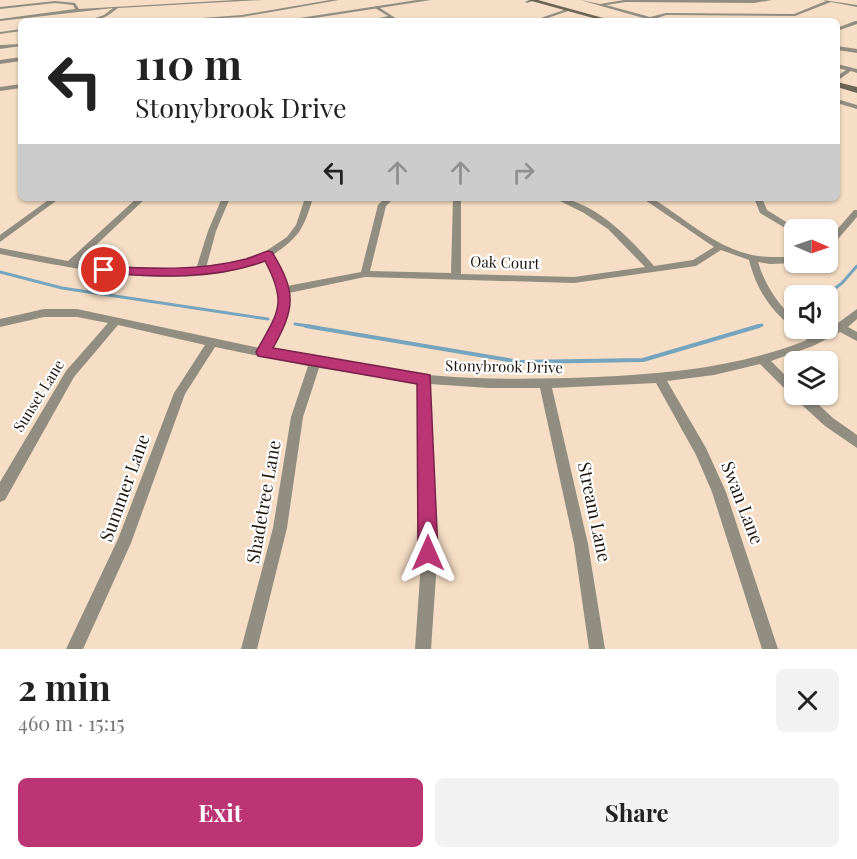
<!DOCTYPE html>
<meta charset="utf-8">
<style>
:root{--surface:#fff;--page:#f2f2f2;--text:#222;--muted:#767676;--accent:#bb3474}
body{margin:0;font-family:"Playfair Display",serif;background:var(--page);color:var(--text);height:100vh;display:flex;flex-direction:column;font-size:22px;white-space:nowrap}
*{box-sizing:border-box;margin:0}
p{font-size:20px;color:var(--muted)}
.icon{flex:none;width:33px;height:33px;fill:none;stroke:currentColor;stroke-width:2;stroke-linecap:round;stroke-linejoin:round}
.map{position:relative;height:649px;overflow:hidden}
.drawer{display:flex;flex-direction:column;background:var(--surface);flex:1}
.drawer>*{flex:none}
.banner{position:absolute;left:18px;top:18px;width:822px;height:183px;border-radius:9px;box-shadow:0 2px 4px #0004;background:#fff;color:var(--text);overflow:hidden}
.needle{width:39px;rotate:92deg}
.fabs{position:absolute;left:784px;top:219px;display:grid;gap:12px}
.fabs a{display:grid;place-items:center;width:54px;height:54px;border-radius:9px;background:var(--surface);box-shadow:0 2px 4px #0004;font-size:30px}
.pin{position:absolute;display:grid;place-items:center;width:51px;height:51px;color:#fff;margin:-26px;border:3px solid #fff;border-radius:50%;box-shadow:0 2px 6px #0007}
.me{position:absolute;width:66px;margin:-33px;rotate:0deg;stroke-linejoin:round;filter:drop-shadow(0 0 4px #0008)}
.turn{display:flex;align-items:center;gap:21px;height:126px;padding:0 18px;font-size:27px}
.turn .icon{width:78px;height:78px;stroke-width:2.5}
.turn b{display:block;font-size:42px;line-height:51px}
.lanes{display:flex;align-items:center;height:57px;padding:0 18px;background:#0003;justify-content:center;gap:30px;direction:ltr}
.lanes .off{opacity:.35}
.round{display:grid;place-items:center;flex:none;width:63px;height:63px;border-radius:9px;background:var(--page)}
.headline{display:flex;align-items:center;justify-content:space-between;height:102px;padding:0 18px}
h1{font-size:36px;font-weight:700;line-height:45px}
.primary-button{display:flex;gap:12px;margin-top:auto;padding:12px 18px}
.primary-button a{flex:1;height:69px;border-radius:9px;background:var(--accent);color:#fff;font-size:24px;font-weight:700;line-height:69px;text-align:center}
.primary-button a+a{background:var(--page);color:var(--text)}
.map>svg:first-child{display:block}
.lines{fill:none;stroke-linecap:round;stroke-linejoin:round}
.stream-far1{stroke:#74a4be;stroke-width:3}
.stream{stroke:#74a4be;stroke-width:4}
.minor{fill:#918d81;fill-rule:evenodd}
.tertiary{fill:#918d81;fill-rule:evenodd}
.secondary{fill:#6b6553;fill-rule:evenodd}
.route{fill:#bb3474;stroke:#7a224b;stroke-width:1.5}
.labels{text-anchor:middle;stroke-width:4.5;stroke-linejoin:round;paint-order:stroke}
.street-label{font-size:15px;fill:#1e160d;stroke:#fff}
.near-street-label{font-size:18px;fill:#1e160d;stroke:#fff}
</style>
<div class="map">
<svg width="857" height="649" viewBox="0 0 857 649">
<rect width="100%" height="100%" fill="#f5dec5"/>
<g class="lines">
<!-- stream-far1 -->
<g class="stream-far1">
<polyline points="0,272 62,288 268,319"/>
<polyline points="825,296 842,283 857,266"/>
<polyline points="295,324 315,327"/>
<polyline points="754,327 762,325"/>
</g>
<!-- stream -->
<polyline class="stream" points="306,326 520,362 643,360 759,326"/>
<!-- minor -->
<g class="minor">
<path d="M 235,0 L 262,0 L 118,8 C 108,16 100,21 87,21 L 104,15 L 113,8 L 0,21 L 0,19 L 75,9 L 73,5 L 55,3 L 0,9 L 0,7 L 55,1 L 75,3 L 79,9 Z"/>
<polygon points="330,0 339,0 242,17 163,21 242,15"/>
<polygon points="529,0 536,0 527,3 525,2"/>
<polygon points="580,0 600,4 624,0 772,0 754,3 626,2 606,5 650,17 666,13 794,14 826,1 823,0 857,5 857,7 831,2 795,16 666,15 655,19 657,20 654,21"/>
<polygon points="377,6 400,21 395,21 391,19 367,21 388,16 375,8"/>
<polygon points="567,9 571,10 539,21 532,21"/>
<polygon points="855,21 857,21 857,24 837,31 837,28"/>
<polygon points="21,29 21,31 0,34 0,32"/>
<polygon points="21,44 21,46 0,49 0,45"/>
<polygon points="837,46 857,49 857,53 837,50"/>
<polygon points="837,64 857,69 857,73 851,71 837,81 837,76 846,70 837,68"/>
<polygon points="21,84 21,88 0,91 0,87"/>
<polygon points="837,99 857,105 857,109 837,103"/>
<polygon points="51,198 60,198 0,242 0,235"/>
<path d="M 137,198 L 146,198 L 78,262 L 150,270 L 196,269 L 208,231 L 222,198 L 230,198 L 216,231 L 206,268 L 229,265 L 260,255 L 287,237 L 296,225 L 305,198 L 313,198 C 303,230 300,236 273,255 L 281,270 L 287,286 L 361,272 L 378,205 L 385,198 L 394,198 L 386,206 L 370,271 L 451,273 L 453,198 L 461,198 L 461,274 L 574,277 L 645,267 L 608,229 L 584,213 L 554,198 C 592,198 631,239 654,266 L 693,260 L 714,247 L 642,198 L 652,198 C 683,217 712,245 748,254 C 764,258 779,257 795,257 L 795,262 L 797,262 L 795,263 L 770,264 L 758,262 C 765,285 777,303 795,320 L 795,328 L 807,328 L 816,336 L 831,328 L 857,309 L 857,319 L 848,327 L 857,332 L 857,341 L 840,332 L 813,346 L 771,361 L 795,385 L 795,394 L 807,394 L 833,418 L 857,435 L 857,448 L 825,426 L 791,395 L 760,364 L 714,375 L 667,381 L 706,448 L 726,492 L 778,649 L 762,649 L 712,492 L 696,455 L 656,383 L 552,388 L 588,544 L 605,649 L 589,649 L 574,544 L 540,388 L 489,388 L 430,384 L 436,576 L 431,649 L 415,649 L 420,576 L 418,383 L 319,368 L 303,417 L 287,528 L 257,649 L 241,649 L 273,528 L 291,417 L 308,366 L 215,347 L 185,394 L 131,543 L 83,649 L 66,649 L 118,539 L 174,393 L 205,345 L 118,325 L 74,377 L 5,500 L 0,502 L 0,482 L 66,371 L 108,323 L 77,317 L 44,317 L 0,327 L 0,319 L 44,309 L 77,309 L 260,348 C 280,314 286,296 266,260 C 254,263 242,268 231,271 C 157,287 72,268 0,254 L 0,248 L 68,261 ZM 721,250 L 749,260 C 759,299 777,316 807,340 C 740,367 668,374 596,377 C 544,379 493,380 441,376 C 383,372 326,361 270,350 L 287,314 L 289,293 L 365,277 L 574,283 L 696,266 Z"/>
<polygon points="754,198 762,198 767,210 799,230 795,230 795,233 792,232 760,213"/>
<polygon points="854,210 857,210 857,217 831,247 828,248 828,240"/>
</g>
<!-- tertiary -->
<g class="tertiary">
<polygon points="417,0 431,0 295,21 280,21"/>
<polygon points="21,57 21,61 0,64 0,60"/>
</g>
<!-- secondary -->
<g class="secondary">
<polygon points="528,0 538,0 614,21 604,21"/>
<polygon points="837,82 857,87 857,93 837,87"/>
</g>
</g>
<!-- route -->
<path class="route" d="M 268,251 L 272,252 C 297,293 295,308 273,348 L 430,375 L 438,553 L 435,560 L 428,563 L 421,560 L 418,553 L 417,384 L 258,356 L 256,352 C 278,312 288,304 265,261 C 215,280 157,277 104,273 L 98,270 L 104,266 C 151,269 200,271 246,259 C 253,257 261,253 268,251 Z"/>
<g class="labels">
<!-- street labels -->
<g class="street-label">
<text transform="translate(505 263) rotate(2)" y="5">Oak Court</text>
<text transform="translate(504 367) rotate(1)" y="5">Stonybrook Drive</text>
<text transform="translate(39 396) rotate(-58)" y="5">Sunset Lane</text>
</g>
<!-- near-street labels -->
<g class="near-street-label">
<text transform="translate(125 488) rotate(-70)" y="6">Summer Lane</text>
<text transform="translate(264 502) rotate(-80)" y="6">Shadetree Lane</text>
<text transform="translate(742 503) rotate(69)" y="6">Swan Lane</text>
<text transform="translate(594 512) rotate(78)" y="6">Stream Lane</text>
</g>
</g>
</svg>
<div class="fabs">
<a><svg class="needle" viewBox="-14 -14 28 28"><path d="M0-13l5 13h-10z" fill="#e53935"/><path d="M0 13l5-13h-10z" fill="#767676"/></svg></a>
<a><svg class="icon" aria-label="sound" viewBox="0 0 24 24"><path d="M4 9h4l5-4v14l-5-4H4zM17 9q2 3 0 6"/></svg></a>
<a><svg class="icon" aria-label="layers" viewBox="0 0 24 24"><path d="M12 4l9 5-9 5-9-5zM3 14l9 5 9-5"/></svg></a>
</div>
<div class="pin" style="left:104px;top:270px;background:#d93025"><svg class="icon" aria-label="arrive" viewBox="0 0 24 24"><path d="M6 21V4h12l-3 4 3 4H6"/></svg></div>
<svg class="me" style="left:428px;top:553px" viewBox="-20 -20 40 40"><path d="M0-17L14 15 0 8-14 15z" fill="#bb3474" stroke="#fff" stroke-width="4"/></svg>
<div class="banner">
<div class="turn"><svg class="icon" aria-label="left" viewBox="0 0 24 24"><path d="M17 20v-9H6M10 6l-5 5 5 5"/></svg><div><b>110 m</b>Stonybrook Drive</div></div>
<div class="lanes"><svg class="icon" aria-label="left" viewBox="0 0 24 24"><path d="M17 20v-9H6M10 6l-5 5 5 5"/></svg><svg class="icon off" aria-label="ahead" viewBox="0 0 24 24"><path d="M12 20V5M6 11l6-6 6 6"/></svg><svg class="icon off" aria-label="ahead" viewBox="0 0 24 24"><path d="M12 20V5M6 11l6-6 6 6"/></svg><svg class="icon off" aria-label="right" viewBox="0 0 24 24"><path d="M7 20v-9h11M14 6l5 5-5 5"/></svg></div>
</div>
</div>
<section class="drawer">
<div class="headline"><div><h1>2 min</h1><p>460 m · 15:15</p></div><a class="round"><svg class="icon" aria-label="close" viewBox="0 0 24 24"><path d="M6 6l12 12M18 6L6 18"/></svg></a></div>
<div class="primary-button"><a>Exit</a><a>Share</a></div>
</section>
